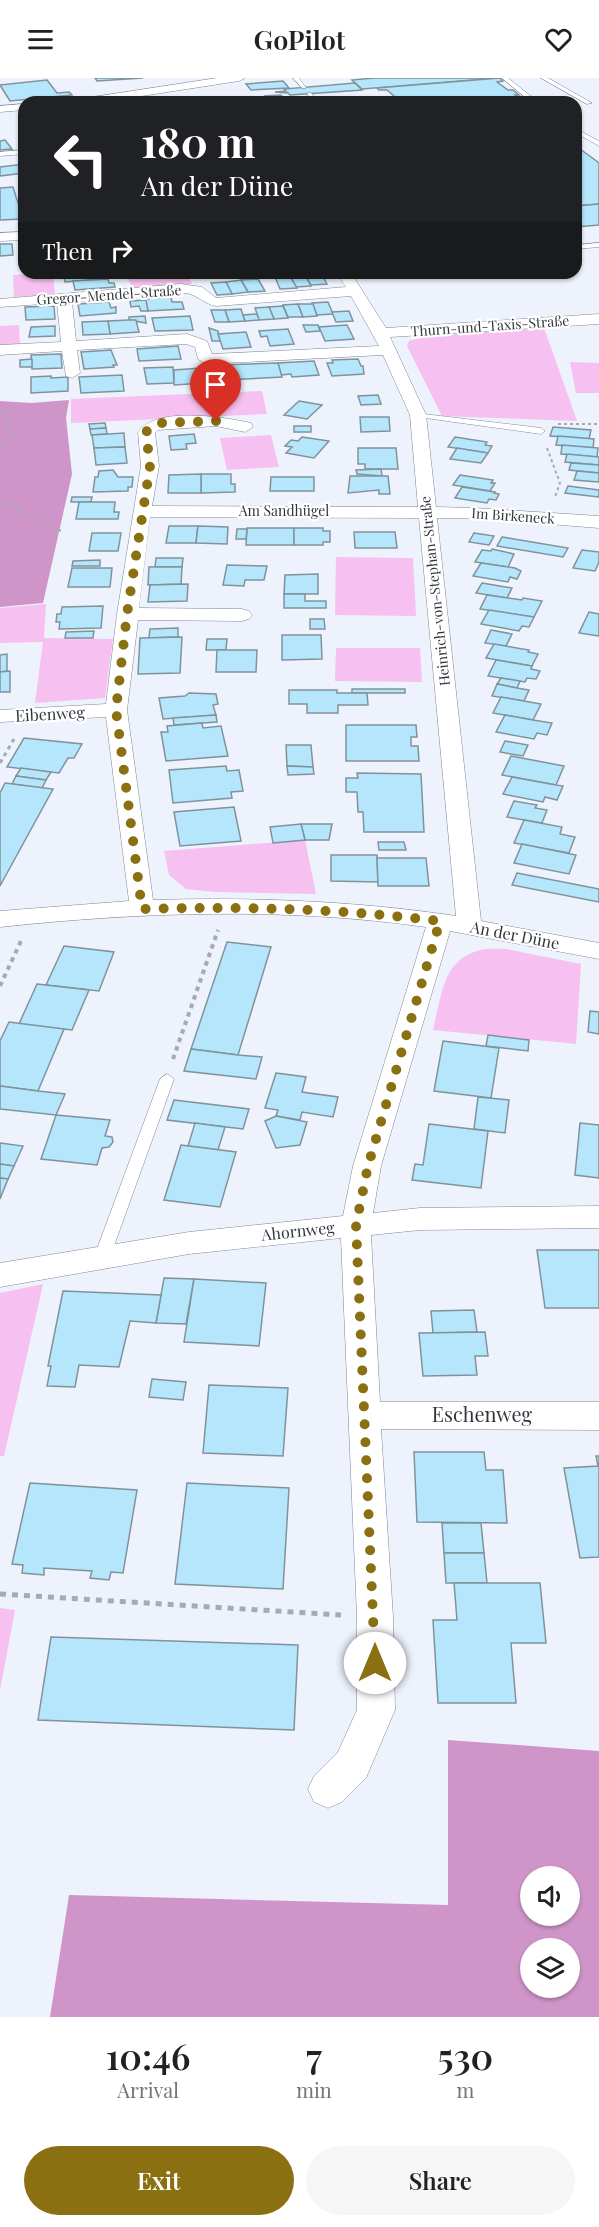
<!DOCTYPE html>
<meta charset="utf-8">
<style>
:root{--surface:#fff;--page:#f6f6f6;--text:#202124;--muted:#757577;--accent:#8b7012}
body{margin:0;font-family:"Playfair Display",serif;background:var(--page);color:var(--text);height:100vh;display:flex;flex-direction:column;font-size:22px;white-space:nowrap}
*{box-sizing:border-box;margin:0}
p{font-size:20px;color:var(--muted)}
.icon{flex:none;width:33px;height:33px;fill:none;stroke:currentColor;stroke-width:2;stroke-linecap:round;stroke-linejoin:round}
.map{position:relative;height:1939px;overflow:hidden}
.panel{display:flex;flex-direction:column;background:var(--surface);flex:1}
.panel>*{flex:none}
.guide{position:absolute;left:18px;top:18px;width:564px;height:183px;border-radius:18px;box-shadow:0 2px 4px #0004;background:#202124;color:#fff;overflow:hidden}
.fabs{position:absolute;left:520px;top:1788px;display:grid;gap:12px}
.fabs a{display:grid;place-items:center;width:60px;height:60px;border-radius:50%;background:var(--surface);box-shadow:0 2px 4px #0004;font-size:30px}
.pin{position:absolute;display:grid;place-items:center;width:51px;height:51px;color:#fff;margin:-62px -26px;border-radius:50% 50% 50% 0;rotate:-45deg;box-shadow:0 0 6px #0007}
.pin .icon{rotate:45deg}
.me{position:absolute;width:66px;margin:-33px;rotate:0deg;stroke-linejoin:round;filter:drop-shadow(0 0 4px #0008)}
.turn{display:flex;align-items:center;gap:21px;height:126px;padding:0 24px;font-size:27px}
.turn .icon{width:78px;height:78px;stroke-width:2.5}
.turn b{display:block;font-size:42px;line-height:51px}
.then{display:flex;align-items:center;height:57px;padding:0 24px;background:#0003;gap:12px;font-size:22px}
.eta{display:flex;justify-content:space-evenly;align-items:center;height:102px;text-align:center}
.eta b{font-size:36px;font-weight:600;line-height:42px}
.primary-button{display:flex;gap:12px;margin-top:auto;padding:12px 24px}
.primary-button a{flex:1;height:69px;border-radius:36px;background:var(--accent);color:#fff;font-size:24px;font-weight:600;line-height:69px;text-align:center}
.primary-button a+a{background:var(--page);color:var(--text)}
header{display:flex;justify-content:space-between;align-items:center;height:78px;padding:0 24px;background:var(--surface);font-size:27px;font-weight:600}
.map>svg:first-child{display:block}
.green{fill:#f6c0f0}
.forest{fill:#cf95c9;fill-rule:evenodd}
.building{fill:#b5e6fc;stroke:#80939b;stroke-width:1.5}
.lines{fill:none;stroke-linecap:round;stroke-linejoin:round}
.service-casing{stroke:#7e8796;stroke-width:1}
.minor-casing{stroke:#7e8796;stroke-width:1}
.path-far3{stroke:#a5aab3;stroke-width:2;stroke-dasharray:3 3;stroke-linecap:butt}
.path-far2{stroke:#a5aab3;stroke-width:3;stroke-dasharray:4 4;stroke-linecap:butt}
.path-far1{stroke:#a5aab3;stroke-width:4;stroke-dasharray:4.5 4.5;stroke-linecap:butt}
.path{stroke:#a5aab3;stroke-width:5;stroke-dasharray:6 6;stroke-linecap:butt}
.service{fill:#fff;fill-rule:evenodd}
.minor{fill:#fff;fill-rule:evenodd}
.route{stroke:#8b7012;stroke-width:10;stroke-dasharray:0 18}
.labels{text-anchor:middle;stroke-width:4.5;stroke-linejoin:round;paint-order:stroke}
.far-street-label{font-size:14px;fill:#32363c;stroke:#fff}
.street-label{font-size:16px;fill:#32363c;stroke:#fff}
.near-street-label{font-size:20px;fill:#32363c;stroke:#fff}
</style>
<header><svg class="icon" aria-label="menu" viewBox="0 0 24 24"><path d="M4 6h16M4 12h16M4 18h16"/></svg>GoPilot<svg class="icon" aria-label="heart" viewBox="0 0 24 24"><path d="M12 20l-8-8c-3-5 5-10 8-4 3-6 11-1 8 4z"/></svg></header>
<div class="map">
<svg width="599" height="1939" viewBox="0 0 599 1939">
<rect width="100%" height="100%" fill="#edf2fd"/>
<!-- green -->
<g class="green">
<polygon points="53,195 55,217 14,219 13,197"/>
<polygon points="126,195 187,195 192,206 132,210"/>
<polygon points="19,247 20,268 0,269 0,248"/>
<polygon points="544,250 577,343 442,338 407,268 409,263 428,258"/>
<polygon points="570,284 599,285 599,315 576,315"/>
<polygon points="262,313 267,336 71,345 71,321"/>
<polygon points="271,357 279,389 227,392 220,360"/>
<polygon points="336,479 413,480 416,538 335,537"/>
<polygon points="46,526 44,560 113,561 105,620 35,625 43,564 0,565 0,530"/>
<polygon points="336,570 420,570 422,604 335,603"/>
<polygon points="305,762 316,816 215,814 186,811 169,797 164,773"/>
<path d="M 506,871 L 581,886 L 576,966 L 433,952 C 441,921 442,883 477,873 C 485,870 497,871 506,871 Z"/>
<polygon points="43,1206 4,1378 0,1378 0,1215"/>
<polygon points="0,1530 15,1532 0,1612"/>
</g>
<!-- forest -->
<g class="forest">
<polygon points="69,322 66,340 72,396 43,525 0,529 0,323 31,325"/>
<path d="M 448,1662 L 599,1673 L 599,1939 L 50,1939 L 69,1817 L 448,1827 ZM 531,1798 L 570,1798 L 570,1838 L 531,1838 ZM 531,1870 L 570,1870 L 570,1910 L 531,1910 Z"/>
</g>
<!-- building -->
<g class="building">
<polygon points="95,0 143,0 97,3"/>
<polygon points="374,0 498,0 362,11 352,2"/>
<polygon points="500,0 503,3 497,4 508,12 513,12 519,17 515,17 524,24 401,24 387,12 379,12 377,10"/>
<polygon points="47,2 57,15 69,14 72,17 10,23 0,7"/>
<polygon points="283,3 289,10 251,12 246,6"/>
<polygon points="355,5 362,12 290,17 288,15 275,14 286,13 284,11"/>
<polygon points="281,17 287,24 269,24 265,18"/>
<polygon points="5,62 12,71 0,72 0,63"/>
<polygon points="576,68 599,85 599,126 576,128"/>
<polygon points="24,86 24,95 0,98 0,89"/>
<polygon points="13,109 23,141 0,142 0,110"/>
<polygon points="599,126 599,147 576,149 576,128"/>
<polygon points="0,166 12,166 13,177 0,178"/>
<polygon points="63,195 96,195 96,197 102,197 103,201 65,204"/>
<polygon points="321,195 327,206 311,207 304,196"/>
<polygon points="305,197 311,208 296,209 290,198"/>
<polygon points="290,198 297,210 280,211 275,199"/>
<polygon points="108,201 109,205 114,205 115,209 75,212 73,203"/>
<polygon points="258,201 265,213 248,214 241,202"/>
<polygon points="241,202 248,214 232,216 226,204"/>
<polygon points="226,204 232,216 217,217 211,205"/>
<polygon points="171,219 172,224 182,224 184,231 148,233 145,221"/>
<polygon points="146,222 148,233 141,233 139,228 131,229 130,223"/>
<polygon points="109,224 111,230 116,229 116,235 80,238 78,226"/>
<polygon points="328,224 333,236 317,237 312,225"/>
<polygon points="298,226 303,239 288,239 283,227"/>
<polygon points="298,226 313,226 317,238 303,239"/>
<polygon points="54,228 55,241 26,242 25,229"/>
<polygon points="283,228 288,240 274,241 269,229"/>
<polygon points="269,229 274,241 259,242 255,230"/>
<polygon points="241,231 245,243 229,244 225,232"/>
<polygon points="211,232 225,232 229,244 215,244"/>
<polygon points="349,233 353,243 336,244 332,234"/>
<polygon points="257,236 259,242 245,243 243,237"/>
<polygon points="145,238 146,245 129,242 129,239"/>
<polygon points="190,238 193,252 155,253 152,240"/>
<polygon points="129,242 136,242 139,254 110,256 108,243"/>
<polygon points="108,243 110,256 83,257 82,244"/>
<polygon points="303,247 318,247 320,253 306,254"/>
<polygon points="347,247 354,261 325,263 319,249"/>
<polygon points="55,248 55,258 29,259 31,249"/>
<polygon points="209,250 218,253 220,263 212,263"/>
<polygon points="288,251 294,266 270,268 267,258 261,259 259,253"/>
<polygon points="246,254 251,269 223,271 218,256"/>
<polygon points="178,268 181,281 139,283 137,271"/>
<polygon points="111,272 117,287 113,287 114,289 84,291 81,274"/>
<polygon points="61,276 62,290 32,291 31,277"/>
<polygon points="32,281 32,289 20,289 20,282"/>
<polygon points="358,281 361,288 363,288 364,296 332,298 327,285 333,285 332,282"/>
<polygon points="314,283 319,297 292,299 291,296 281,297 278,285"/>
<polygon points="278,285 282,299 226,302 223,287"/>
<polygon points="173,289 174,305 147,306 144,290"/>
<polygon points="201,290 204,305 174,307 174,292"/>
<polygon points="122,297 124,313 81,315 79,299"/>
<polygon points="51,298 51,300 68,299 68,313 31,315 31,299"/>
<polygon points="378,317 381,326 361,327 358,318"/>
<polygon points="299,323 322,327 307,341 284,337"/>
<polygon points="360,339 389,339 390,353 361,354"/>
<polygon points="105,345 106,350 90,351 89,346"/>
<rect x="294" y="348" width="17" height="6"/>
<polygon points="553,349 591,352 589,361 550,358"/>
<polygon points="106,350 107,356 91,357 90,351"/>
<polygon points="124,355 125,369 94,370 92,357"/>
<polygon points="194,356 196,365 186,366 187,371 171,372 169,358"/>
<polygon points="558,358 594,361 593,370 556,367"/>
<polygon points="302,359 329,363 314,380 286,375 292,369 285,368 291,362 298,363"/>
<polygon points="455,359 487,364 485,367 492,368 488,375 448,369"/>
<polygon points="562,367 598,370 597,379 561,376"/>
<polygon points="125,369 127,385 96,387 94,370"/>
<polygon points="358,370 396,370 398,391 365,391 365,386 358,386"/>
<polygon points="457,370 488,375 481,385 450,381"/>
<polygon points="567,376 599,379 599,387 565,384"/>
<polygon points="571,385 599,387 599,395 569,392"/>
<polygon points="381,391 382,398 357,396 356,392"/>
<polygon points="113,392 118,399 133,399 132,409 128,409 128,413 93,414 95,399 98,399 99,393"/>
<polygon points="577,393 599,395 599,404 574,402"/>
<polygon points="201,396 231,396 231,406 235,406 235,414 201,415"/>
<polygon points="201,396 201,415 168,415 169,397"/>
<polygon points="460,397 493,402 491,405 495,405 490,413 453,407"/>
<polygon points="350,398 388,398 390,416 379,416 379,412 348,415"/>
<polygon points="271,399 314,399 314,413 270,413"/>
<polygon points="568,408 599,412 599,419 565,415"/>
<polygon points="462,409 495,414 494,415 499,416 496,422 489,421 487,425 455,420"/>
<polygon points="72,419 92,419 91,424 71,424"/>
<polygon points="79,424 115,424 114,434 119,434 118,441 76,441"/>
<polygon points="169,448 198,448 196,465 166,465"/>
<polygon points="198,448 228,449 227,466 196,465"/>
<polygon points="247,450 294,450 294,467 246,467"/>
<polygon points="294,450 323,450 323,453 330,453 330,464 323,464 323,467 294,467"/>
<polygon points="237,451 247,451 246,461 236,461"/>
<polygon points="354,454 395,454 397,470 355,470"/>
<polygon points="92,455 121,455 118,473 89,473"/>
<polygon points="474,455 494,458 489,467 469,464"/>
<polygon points="502,459 568,470 563,479 497,468"/>
<polygon points="492,471 514,476 508,489 475,484 482,472 491,473"/>
<polygon points="582,472 599,474 599,484 595,493 573,490"/>
<polygon points="156,480 183,480 182,489 155,489"/>
<polygon points="100,482 100,488 72,488 73,483"/>
<polygon points="481,485 515,490 521,493 517,501 510,499 508,504 473,498"/>
<polygon points="227,487 267,488 264,502 245,502 244,508 223,507"/>
<polygon points="149,489 182,489 181,506 148,507"/>
<polygon points="72,490 112,490 110,509 68,509"/>
<polygon points="318,496 318,516 284,516 285,497"/>
<polygon points="482,505 512,510 507,520 476,515"/>
<polygon points="188,506 187,523 148,524 150,507"/>
<polygon points="284,516 305,516 305,523 326,523 326,530 284,530"/>
<polygon points="487,517 522,522 523,520 542,523 534,539 480,531"/>
<polygon points="103,528 101,550 59,551 60,544 56,544 57,536 61,536 62,529"/>
<polygon points="489,532 534,539 529,549 522,548 519,553 481,546"/>
<polygon points="589,534 599,536 599,558 579,555"/>
<polygon points="310,541 324,541 325,551 310,551"/>
<polygon points="178,550 178,559 149,560 150,551"/>
<polygon points="491,552 512,556 506,568 485,565"/>
<polygon points="94,553 93,560 65,560 66,554"/>
<polygon points="282,557 321,557 322,581 282,582"/>
<polygon points="182,559 180,595 138,596 140,560"/>
<polygon points="207,561 227,561 226,572 206,572"/>
<polygon points="494,566 529,572 528,574 538,576 532,588 486,580"/>
<polygon points="217,572 257,572 256,594 216,594"/>
<polygon points="7,576 7,593 0,594 0,577"/>
<polygon points="496,582 532,588 531,591 540,593 536,601 527,600 525,604 488,598"/>
<polygon points="10,593 10,614 0,614 0,594"/>
<polygon points="501,600 520,603 517,610 497,606"/>
<polygon points="497,606 517,610 529,612 524,623 492,618"/>
<rect x="352" y="611" width="53" height="4"/>
<polygon points="289,612 337,612 337,615 367,615 368,627 338,627 338,635 307,635 307,626 289,626"/>
<polygon points="189,615 216,616 218,626 213,627 216,637 163,641 159,620 185,618"/>
<polygon points="501,619 524,623 541,626 533,642 493,635"/>
<polygon points="216,637 217,644 174,647 173,640"/>
<polygon points="505,637 533,642 552,645 547,657 537,655 534,661 496,654"/>
<polygon points="202,645 203,650 221,648 228,678 166,683 161,654 168,654 167,648"/>
<polygon points="346,647 416,647 417,659 411,659 411,668 418,668 419,683 346,683"/>
<polygon points="24,660 82,666 74,680 68,680 59,695 7,689"/>
<polygon points="505,663 528,667 523,678 500,674"/>
<polygon points="286,667 311,667 313,689 287,688"/>
<polygon points="511,678 564,688 556,707 502,697"/>
<polygon points="226,688 227,693 239,692 243,713 231,714 232,720 173,725 169,692"/>
<polygon points="287,688 313,689 314,696 288,697"/>
<polygon points="21,690 51,694 46,702 16,698"/>
<polygon points="357,695 421,696 424,754 364,754 363,734 358,734 357,714 346,714 346,700 358,700"/>
<polygon points="16,698 46,702 42,710 12,706"/>
<polygon points="512,699 556,707 563,708 557,722 545,719 543,724 503,716"/>
<polygon points="5,705 53,711 0,808 0,715"/>
<polygon points="514,723 537,727 535,730 547,732 542,745 507,739"/>
<polygon points="234,729 241,763 180,768 174,734"/>
<polygon points="524,742 562,749 560,756 575,759 569,775 514,765"/>
<polygon points="301,746 332,746 329,762 305,762"/>
<polygon points="301,746 305,762 273,765 270,749"/>
<polygon points="378,764 404,764 406,772 379,772"/>
<polygon points="522,766 576,777 569,796 514,785"/>
<polygon points="331,777 377,777 378,804 331,803"/>
<polygon points="377,780 426,780 429,808 378,808"/>
<polygon points="517,795 599,811 599,824 512,807"/>
<polygon points="227,864 271,869 238,977 191,971"/>
<polygon points="64,868 114,874 99,913 46,907"/>
<polygon points="37,906 89,912 72,952 19,946"/>
<polygon points="590,933 599,934 599,956 588,954"/>
<polygon points="9,944 64,951 38,1013 0,1008 0,963"/>
<polygon points="488,957 529,962 528,973 486,968"/>
<polygon points="443,963 499,970 491,1020 434,1013"/>
<polygon points="191,971 238,977 262,979 256,1001 184,993"/>
<polygon points="276,995 306,999 302,1014 338,1019 333,1039 302,1034 300,1042 276,1038 278,1032 265,1030"/>
<polygon points="0,1008 38,1013 65,1016 56,1037 0,1031"/>
<polygon points="478,1019 509,1022 505,1055 474,1051"/>
<polygon points="174,1022 249,1031 243,1051 167,1042"/>
<polygon points="56,1037 110,1042 105,1058 112,1059 113,1064 109,1069 102,1070 97,1087 41,1081"/>
<polygon points="276,1038 307,1044 300,1067 276,1070 265,1043"/>
<polygon points="195,1045 225,1049 218,1072 188,1068"/>
<polygon points="580,1045 599,1047 599,1100 575,1097"/>
<polygon points="429,1046 488,1053 481,1110 412,1102 415,1086 423,1087"/>
<polygon points="0,1065 23,1068 14,1088 0,1086"/>
<polygon points="181,1067 236,1074 220,1129 164,1122"/>
<polygon points="0,1086 14,1088 8,1101 0,1100"/>
<polygon points="0,1100 8,1101 0,1121"/>
<polygon points="537,1172 599,1172 599,1230 545,1230"/>
<polygon points="164,1200 194,1201 186,1246 156,1245"/>
<polygon points="194,1201 266,1205 259,1268 184,1264"/>
<polygon points="63,1213 161,1217 156,1245 130,1243 119,1289 79,1287 75,1309 47,1308 51,1288 48,1288"/>
<polygon points="474,1232 477,1254 433,1255 431,1233"/>
<polygon points="485,1254 488,1278 475,1278 477,1297 423,1298 419,1255"/>
<polygon points="152,1301 186,1304 183,1322 149,1319"/>
<polygon points="209,1307 288,1310 283,1378 203,1375"/>
<polygon points="414,1374 484,1374 486,1392 503,1392 507,1445 417,1444"/>
<polygon points="596,1378 599,1378 599,1479 580,1480 564,1390 598,1388"/>
<polygon points="30,1405 137,1412 123,1495 111,1494 109,1502 90,1500 92,1493 44,1490 44,1497 22,1495 23,1487 12,1486"/>
<polygon points="187,1405 289,1410 283,1511 175,1506"/>
<polygon points="442,1445 481,1445 484,1475 444,1475"/>
<polygon points="444,1475 484,1475 487,1505 446,1505"/>
<polygon points="454,1505 540,1505 546,1565 511,1565 516,1625 438,1625 433,1542 457,1542"/>
<polygon points="51,1559 298,1567 294,1652 38,1642"/>
</g>
<g class="lines">
<!-- service casing -->
<g class="service-casing">
<g id="service">
<polygon points="293,0 299,0 306,10 302,10"/>
<polygon points="502,0 508,0 538,24 531,24"/>
<polygon points="541,0 548,0 592,25 587,26"/>
<polygon points="307,15 311,15 318,24 312,24"/>
<polygon points="576,51 599,63 599,68 576,55"/>
<polygon points="24,72 24,76 0,78 0,74"/>
<polygon points="599,165 599,169 576,171 576,167"/>
<polygon points="415,335 541,350 545,353 541,356 418,339 415,339"/>
<polygon points="167,996 174,1001 110,1179 107,1183 97,1183 94,1179 160,1001"/>
</g>
</g>
<!-- minor casing -->
<g class="minor-casing">
<g id="minor">
<polygon points="217,0 245,0 239,3 103,24 74,24 80,21"/>
<polygon points="24,26 24,32 0,34 0,28"/>
<polygon points="24,154 24,162 0,163 0,155"/>
<path d="M 337,195 L 351,195 L 386,250 L 599,236 L 599,246 L 390,259 L 426,337 L 436,429 L 474,430 L 599,438 L 599,450 L 474,440 L 437,440 L 481,843 L 599,865 L 599,881 L 450,853 L 381,1088 L 373,1135 L 420,1130 L 599,1128 L 599,1150 L 420,1152 L 371,1157 L 380,1324 L 599,1324 L 599,1352 L 381,1351 L 393,1539 L 395,1632 L 366,1700 L 342,1724 L 328,1730 L 314,1724 L 308,1711 L 314,1698 L 338,1674 L 357,1632 L 357,1539 L 341,1160 L 189,1176 L 0,1209 L 0,1185 L 189,1154 L 343,1138 L 353,1088 L 426,849 C 284,829 141,834 0,849 L 0,833 L 129,823 L 106,639 L 0,644 L 0,632 L 106,626 L 117,536 L 141,388 L 138,354 C 156,328 224,339 251,345 L 253,349 L 245,354 L 216,348 L 158,352 L 155,355 L 159,388 L 152,428 L 418,429 L 410,337 L 383,277 L 206,286 L 198,281 L 195,269 L 186,266 L 77,272 L 80,295 L 72,300 L 66,298 L 62,273 L 0,277 L 0,267 L 61,264 L 57,225 L 0,229 L 0,221 L 181,206 L 202,209 L 216,220 L 346,209 ZM 185,215 C 197,216 204,226 216,228 L 351,218 L 379,268 L 212,276 L 207,263 L 187,256 L 76,263 L 72,224 ZM 150,439 L 419,440 L 456,838 C 356,823 254,819 153,822 L 127,632 L 138,542 L 242,543 L 249,541 L 252,537 L 249,533 L 242,531 L 139,530 Z"/>
</g>
</g>
<!-- path-far3 -->
<g class="path-far3">
<polyline points="558,346 599,346"/>
<polyline points="0,367 11,357 2,330"/>
<polyline points="547,370 560,405 555,419"/>
<polyline points="0,423 9,424 28,439 61,453"/>
</g>
<!-- path-far2 -->
<polyline class="path-far2" points="0,685 14,661"/>
<!-- path-far1 -->
<g class="path-far1">
<polyline points="0,908 21,863"/>
<polyline points="173,981 218,852"/>
</g>
<!-- path -->
<polyline class="path" points="0,1516 341,1537"/>
<!-- service -->
<use href="#service" class="service"/>
<!-- minor -->
<use href="#minor" class="minor"/>
</g>
<g class="lines">
<!-- route -->
<path class="route" d="M 216,343 L 160,345 L 152,348 L 146,354 L 150,388 L 127,536 L 116,632 L 142,831 C 242,828 340,831 440,843 L 368,1088 L 356,1147 L 375,1585"/>
</g>
<g class="labels">
<!-- far-street labels -->
<g class="far-street-label">
<text transform="translate(109 217) rotate(-4)" y="5">Gregor-Mendel-Straße</text>
<text transform="translate(490 248) rotate(-4)" y="5">Thurn-und-Taxis-Straße</text>
<text x="284" y="438">Am Sandhügel</text>
<text transform="translate(513 438) rotate(4)" y="5">Im Birkeneck</text>
<text transform="translate(435 513) rotate(-96)" y="5">Heinrich-von-Stephan-Straße</text>
</g>
<!-- street labels -->
<g class="street-label">
<text transform="translate(50 636) rotate(-3)" y="6">Eibenweg</text>
<text transform="translate(515 857) rotate(11)" y="6">An der Düne</text>
<text transform="translate(298 1153) rotate(-6)" y="6">Ahornweg</text>
</g>
<!-- near-street labels -->
<g class="near-street-label">
<text x="482" y="1344">Eschenweg</text>
</g>
</g>
</svg>
<div class="fabs">
<a><svg class="icon" aria-label="sound" viewBox="0 0 24 24"><path d="M4 9h4l5-4v14l-5-4H4zM17 9q2 3 0 6"/></svg></a>
<a><svg class="icon" aria-label="layers" viewBox="0 0 24 24"><path d="M12 4l9 5-9 5-9-5zM3 14l9 5 9-5"/></svg></a>
</div>
<div class="pin" style="left:216px;top:343px;background:#d93025"><svg class="icon" aria-label="arrive" viewBox="0 0 24 24"><path d="M6 21V4h12l-3 4 3 4H6"/></svg></div>
<svg class="me" style="left:375px;top:1585px" viewBox="-20 -20 40 40"><circle r="19" fill="#fff"/><path d="M0-13L10 11 0 6-10 11z" fill="#8b7012"/></svg>
<div class="guide">
<div class="turn"><svg class="icon" aria-label="left" viewBox="0 0 24 24"><path d="M17 20v-9H6M10 6l-5 5 5 5"/></svg><div><b>180 m</b>An der Düne</div></div>
<div class="then">Then<svg class="icon" aria-label="right" viewBox="0 0 24 24"><path d="M7 20v-9h11M14 6l5 5-5 5"/></svg></div>
</div>
</div>
<section class="panel">
<div class="eta">
<div><b>10:46</b><p>Arrival</p></div>
<div><b>7</b><p>min</p></div>
<div><b>530</b><p>m</p></div>
</div>
<div class="primary-button"><a>Exit</a><a>Share</a></div>
</section>
